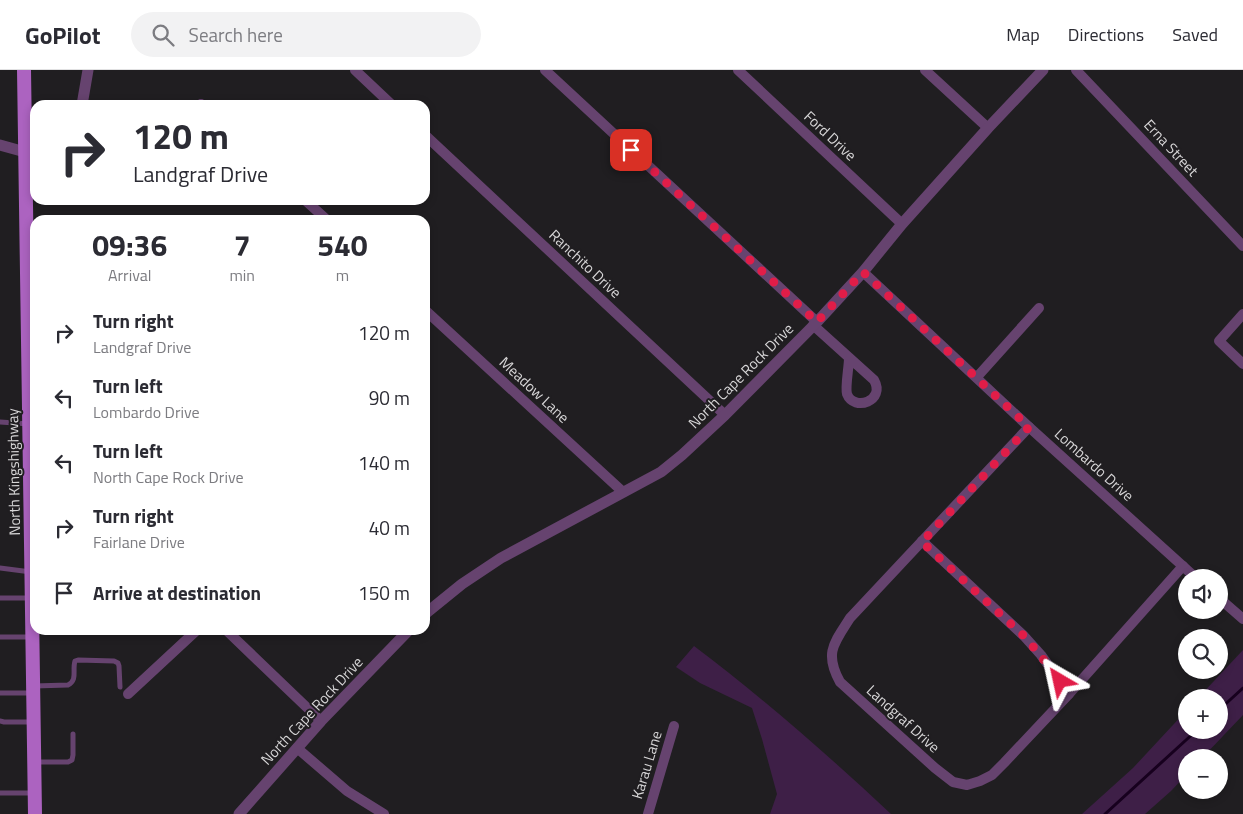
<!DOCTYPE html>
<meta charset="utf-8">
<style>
:root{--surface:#fff;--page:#f2f2f3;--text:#2b2b33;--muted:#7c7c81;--line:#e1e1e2}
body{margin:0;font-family:"Titillium Web",sans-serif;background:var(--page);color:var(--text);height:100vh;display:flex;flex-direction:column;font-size:19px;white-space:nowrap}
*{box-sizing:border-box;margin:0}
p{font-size:16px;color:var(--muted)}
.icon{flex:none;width:28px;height:28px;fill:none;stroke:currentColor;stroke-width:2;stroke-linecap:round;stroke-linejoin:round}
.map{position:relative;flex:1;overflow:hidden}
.sheet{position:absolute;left:30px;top:145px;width:400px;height:420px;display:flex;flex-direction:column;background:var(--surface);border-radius:15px;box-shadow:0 2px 8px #0003}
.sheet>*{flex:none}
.guide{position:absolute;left:30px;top:30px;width:400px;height:105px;border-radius:15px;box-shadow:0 2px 8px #0003;background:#fff;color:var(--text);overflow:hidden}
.fabs{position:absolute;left:1178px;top:499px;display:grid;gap:10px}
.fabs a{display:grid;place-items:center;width:50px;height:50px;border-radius:50%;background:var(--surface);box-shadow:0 2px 8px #0003;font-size:25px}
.pin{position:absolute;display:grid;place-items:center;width:42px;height:42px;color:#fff;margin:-21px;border-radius:10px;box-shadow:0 2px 8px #0006}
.me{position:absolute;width:55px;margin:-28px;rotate:324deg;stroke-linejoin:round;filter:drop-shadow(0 0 4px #0008)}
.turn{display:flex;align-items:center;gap:18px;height:105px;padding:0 20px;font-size:22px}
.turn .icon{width:65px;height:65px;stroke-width:2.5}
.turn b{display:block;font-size:35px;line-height:42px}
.eta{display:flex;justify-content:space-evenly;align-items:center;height:85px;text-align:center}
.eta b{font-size:30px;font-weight:700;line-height:35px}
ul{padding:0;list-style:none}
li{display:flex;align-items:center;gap:15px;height:65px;padding:0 20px}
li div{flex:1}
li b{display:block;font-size:19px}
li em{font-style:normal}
header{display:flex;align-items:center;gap:30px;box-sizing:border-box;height:70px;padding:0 25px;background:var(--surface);border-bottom:1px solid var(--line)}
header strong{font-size:24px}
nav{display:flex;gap:28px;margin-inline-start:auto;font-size:18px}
.search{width:350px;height:45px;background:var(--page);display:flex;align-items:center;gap:12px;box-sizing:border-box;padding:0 18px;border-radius:28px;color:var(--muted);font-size:19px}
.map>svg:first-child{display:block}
.green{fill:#3e1f47}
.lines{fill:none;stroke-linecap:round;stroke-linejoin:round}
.stream{stroke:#17001e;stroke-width:3}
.service{stroke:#66436f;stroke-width:5}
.minor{stroke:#66436f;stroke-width:10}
.tertiary{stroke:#66436f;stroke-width:11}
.primary{stroke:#ac63c0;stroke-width:14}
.route{stroke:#e11d48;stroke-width:9;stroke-dasharray:0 16.2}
.labels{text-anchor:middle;stroke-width:4;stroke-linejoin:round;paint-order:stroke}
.street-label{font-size:15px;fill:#d7d6d7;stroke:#201e21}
</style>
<header>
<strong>GoPilot</strong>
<div class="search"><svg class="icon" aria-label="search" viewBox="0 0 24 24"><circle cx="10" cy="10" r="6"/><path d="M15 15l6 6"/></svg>Search here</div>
<nav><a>Map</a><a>Directions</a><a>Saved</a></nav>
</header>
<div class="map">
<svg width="1243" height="744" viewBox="0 0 1243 744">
<rect width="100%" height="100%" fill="#201e21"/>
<!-- green -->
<g class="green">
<path d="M 694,576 C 763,628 828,685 891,744 L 770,744 L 777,724 L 762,669 L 752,638 L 700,613 L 676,597 Z"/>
<polygon points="1243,580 1243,645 1203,687 1186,688 1186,705 1171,721 1145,744 1082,744 1133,698 1186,641 1186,660 1219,660 1219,628 1199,627"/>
</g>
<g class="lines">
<!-- stream -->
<g class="stream">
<polyline points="1219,640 1243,618"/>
<polyline points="1105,744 1197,660"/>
</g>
<!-- service -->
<g class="service">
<polyline points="0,352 29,354"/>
<polyline points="0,498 31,502"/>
<polyline points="0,528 29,528"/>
<polyline points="0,567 32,567"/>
<path d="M 34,616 L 68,615 C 78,610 72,600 75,591 L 78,590 L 114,591 L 118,593 L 119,596 L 120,617"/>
<polyline points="0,623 33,623"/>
<polyline points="0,651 4,652 32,652"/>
<polyline points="35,692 68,692 72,690 73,685 73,664"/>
<polyline points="0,723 34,723"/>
</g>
<!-- minor -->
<g class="minor">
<polyline points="355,0 392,35"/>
<polyline points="545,0 817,252"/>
<polyline points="738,0 902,154"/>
<polyline points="925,0 988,58"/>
<polyline points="1076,0 1243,176"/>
<polyline points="201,34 202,35"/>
<polyline points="425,65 725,345"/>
<polyline points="305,130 327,150"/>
<polyline points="863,202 1029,357 1196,508"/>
<polyline points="425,240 623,422"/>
<polyline points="1243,244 1219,271 1243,294"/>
<path d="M 813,255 L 874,310 C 886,331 854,342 847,324 C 845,317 849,297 849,288"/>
<polyline points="977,307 1039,238"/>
<path d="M 1029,357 L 850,548 C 834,573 824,583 840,612 L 935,698 L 953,712 L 967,715 L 980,711 L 992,705 L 1004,693 L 1069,624 L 1183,496"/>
<polyline points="922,471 1024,566 1041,585 1069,624"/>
<polyline points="1219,528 1243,549"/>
<polyline points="226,560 321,651"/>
<polyline points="128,624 197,560"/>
<polyline points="297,678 347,721 384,744"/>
<polyline points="648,744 674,656"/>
</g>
<!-- tertiary -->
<g class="tertiary">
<polyline points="82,35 88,0"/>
<polyline points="0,75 25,82 35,77"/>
<polyline points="425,544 462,514 501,488 661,402 682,385 725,345 817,252 863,202 902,154 988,58 1043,0"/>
<polyline points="239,744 321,651 409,560"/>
</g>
<!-- primary -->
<polyline class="primary" points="24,0 35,744"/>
</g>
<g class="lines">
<!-- route -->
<polyline class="route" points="631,80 817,252 863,202 1029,357 922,472 1024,566 1040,585 1060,611"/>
</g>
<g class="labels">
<!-- street labels -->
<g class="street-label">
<text transform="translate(830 66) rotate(43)" y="5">Ford Drive</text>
<text transform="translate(1171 78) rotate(47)" y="5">Erna Street</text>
<text transform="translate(585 194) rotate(43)" y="5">Ranchito Drive</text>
<text transform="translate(741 306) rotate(-45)" y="5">North Cape Rock Drive</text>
<text transform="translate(534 320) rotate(43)" y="5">Meadow Lane</text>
<text transform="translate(1094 395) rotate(42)" y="5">Lombardo Drive</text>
<text transform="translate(14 402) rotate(-91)" y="5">North Kingshighway</text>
<text transform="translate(312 641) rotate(-47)" y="5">North Cape Rock Drive</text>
<text transform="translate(903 649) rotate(42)" y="5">Landgraf Drive</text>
<text transform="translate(647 695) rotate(-73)" y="5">Karau Lane</text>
</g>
</g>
</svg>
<div class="fabs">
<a><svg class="icon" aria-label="sound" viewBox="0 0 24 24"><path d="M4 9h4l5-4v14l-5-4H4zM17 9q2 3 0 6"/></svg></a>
<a><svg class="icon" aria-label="search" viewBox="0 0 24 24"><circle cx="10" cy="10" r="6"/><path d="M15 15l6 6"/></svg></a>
<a>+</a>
<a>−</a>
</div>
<div class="pin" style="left:631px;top:80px;background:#d93025"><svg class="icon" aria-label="arrive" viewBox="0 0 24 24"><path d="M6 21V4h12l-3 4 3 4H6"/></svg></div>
<svg class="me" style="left:1060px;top:611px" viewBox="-20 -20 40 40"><path d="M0-17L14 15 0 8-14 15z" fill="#e11d48" stroke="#fff" stroke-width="4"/></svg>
<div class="guide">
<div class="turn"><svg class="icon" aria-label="right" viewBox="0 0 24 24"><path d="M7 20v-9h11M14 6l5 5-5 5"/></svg><div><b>120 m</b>Landgraf Drive</div></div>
</div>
<section class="sheet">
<div class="eta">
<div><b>09:36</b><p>Arrival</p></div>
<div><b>7</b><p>min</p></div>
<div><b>540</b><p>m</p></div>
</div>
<ul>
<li><svg class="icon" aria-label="right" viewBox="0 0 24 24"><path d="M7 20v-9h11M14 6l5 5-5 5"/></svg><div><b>Turn right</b><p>Landgraf Drive</p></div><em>120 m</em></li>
<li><svg class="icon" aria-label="left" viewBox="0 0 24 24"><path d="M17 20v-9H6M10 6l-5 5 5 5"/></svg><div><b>Turn left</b><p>Lombardo Drive</p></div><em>90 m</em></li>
<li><svg class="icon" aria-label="left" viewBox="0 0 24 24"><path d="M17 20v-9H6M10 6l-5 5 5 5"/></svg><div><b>Turn left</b><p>North Cape Rock Drive</p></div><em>140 m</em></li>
<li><svg class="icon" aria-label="right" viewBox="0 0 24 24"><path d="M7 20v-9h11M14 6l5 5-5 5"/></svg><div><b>Turn right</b><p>Fairlane Drive</p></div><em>40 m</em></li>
<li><svg class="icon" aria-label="arrive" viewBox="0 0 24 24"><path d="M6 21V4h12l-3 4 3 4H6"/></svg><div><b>Arrive at destination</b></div><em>150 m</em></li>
</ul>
</section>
</div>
